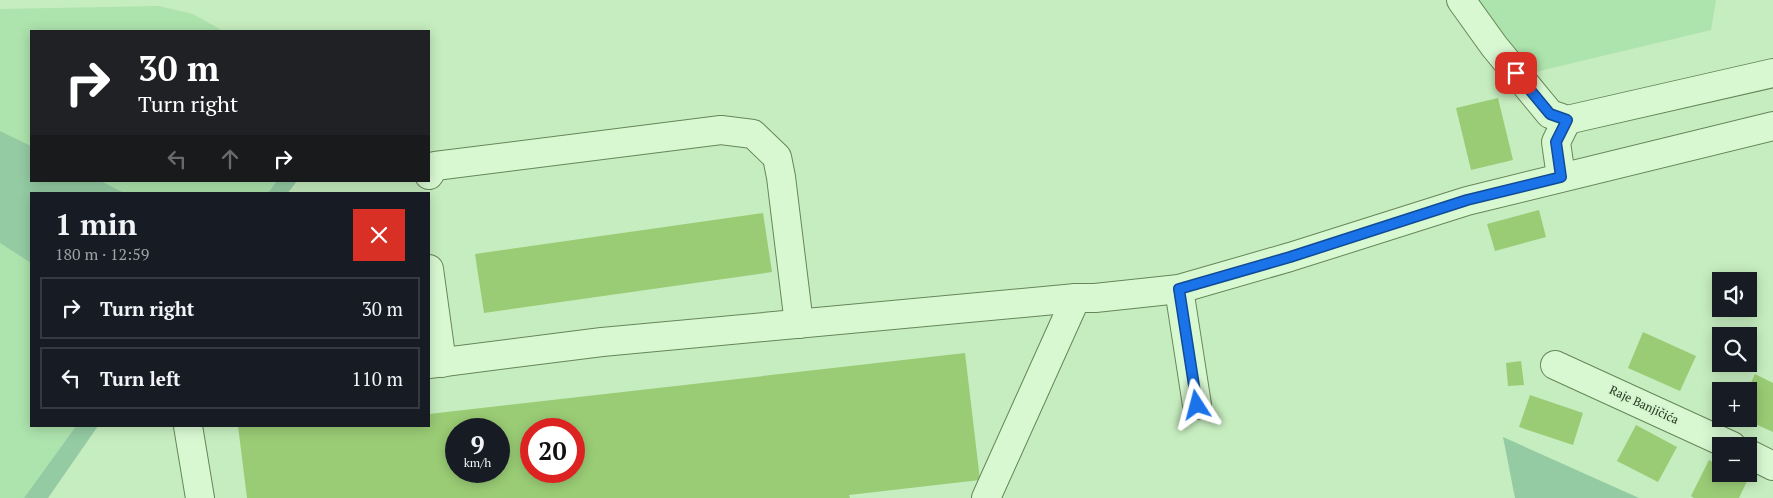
<!DOCTYPE html>
<meta charset="utf-8">
<style>
:root{--surface:#171b24;--page:#20242c;--text:#f1f3f6;--muted:#9ea1a6;--line:#363941}
body{margin:0;font-family:"PT Serif",serif;background:var(--page);color:var(--text);height:100vh;display:flex;flex-direction:column;font-size:19px;white-space:nowrap}
*{box-sizing:border-box;margin:0}
p{font-size:16px;color:var(--muted)}
.icon{flex:none;width:28px;height:28px;fill:none;stroke:currentColor;stroke-width:2;stroke-linecap:round;stroke-linejoin:round}
.map{position:relative;flex:1;overflow:hidden}
.panel{position:absolute;left:30px;top:192px;width:400px;height:235px;display:flex;flex-direction:column;background:var(--surface);border-radius:0px;box-shadow:0 2px 12px #0003}
.panel>*{flex:none}
.banner{position:absolute;left:30px;top:30px;width:400px;height:152px;border-radius:0px;box-shadow:0 2px 12px #0003;background:#202124;color:#fff;overflow:hidden}
.controls{position:absolute;left:1712px;top:272px;display:grid;gap:10px}
.controls a{display:grid;place-items:center;width:45px;height:45px;border-radius:0px;background:var(--surface);box-shadow:0 2px 12px #0003;font-size:25px}
.speed{position:absolute;left:445px;top:418px;display:flex;gap:10px;font-size:25px;font-weight:700;text-align:center}
.speed>*{display:grid;place-content:center;width:65px;height:65px;border-radius:50%;background:var(--surface);box-shadow:0 2px 12px #0003;line-height:1}
.speed small{font-size:12px;font-weight:400}
.speed .limit{border:8px solid #d22;background:#fff;color:#111}
.pin{position:absolute;display:grid;place-items:center;width:42px;height:42px;color:#fff;margin:-21px;border-radius:10px;box-shadow:0 2px 8px #0006}
.me{position:absolute;width:55px;margin:-28px;rotate:351deg;stroke-linejoin:round;filter:drop-shadow(0 0 4px #0008)}
.turn{display:flex;align-items:center;gap:18px;height:105px;padding:0 25px;font-size:22px}
.turn .icon{width:65px;height:65px;stroke-width:2.5}
.turn b{display:block;font-size:35px;line-height:42px}
.lanes{display:flex;align-items:center;height:48px;padding:0 25px;background:#0003;justify-content:center;gap:25px;direction:ltr}
.lanes .off{opacity:.35}
.round{display:grid;place-items:center;flex:none;width:52px;height:52px;border-radius:0px;background:var(--page)}
.overview{display:flex;align-items:center;justify-content:space-between;height:85px;padding:0 25px}
h1{font-size:30px;font-weight:600;line-height:38px}
ul{padding:0;list-style:none}
li{display:flex;align-items:center;gap:15px;height:62px;margin:0 10px 8px;padding:0 15px;border:2px solid var(--line);border-radius:0px}
li div{flex:1}
li b{display:block;font-size:19px}
li em{font-style:normal}
.map>svg:first-child{display:block}
.farmland{fill:#ade3ad}
.green{fill:#94cba3}
.building{fill:#9acc75;fill-rule:evenodd}
.lines{fill:none;stroke-linecap:round;stroke-linejoin:round}
.minor-casing{stroke:#668658;stroke-width:30}
.minor{stroke:#d8f8d2;stroke-width:28}
.route-casing{stroke:#114b97;stroke-width:12}
.route{stroke:#1a73e8;stroke-width:9}
.labels{text-anchor:middle;stroke-width:4;stroke-linejoin:round;paint-order:stroke}
.street-label{font-size:12px;fill:#25361c;stroke:#d4f5cf}
</style>
<div class="map">
<svg width="1773" height="498" viewBox="0 0 1773 498">
<rect width="100%" height="100%" fill="#c6edbf"/>
<!-- farmland -->
<g class="farmland">
<polygon points="1472,0 1716,0 1711,30 1527,74"/>
<polygon points="159,6 193,14 223,31 31,31 31,146 0,131 0,9"/>
<polygon points="101,181 277,181 267,194 126,194"/>
<polygon points="0,243 31,263 31,426 76,426 24,498 0,498"/>
</g>
<!-- green -->
<g class="green">
<polygon points="0,131 31,146 31,181 101,181 126,194 31,194 31,263 0,243"/>
<polygon points="277,181 297,181 287,194 267,194"/>
<polygon points="76,426 98,426 48,498 24,498"/>
<polygon points="1503,437 1639,498 1515,498"/>
</g>
<!-- building -->
<g class="building">
<polygon points="1498,98 1513,160 1471,170 1456,108"/>
<polygon points="1539,210 1546,237 1495,251 1487,224"/>
<polygon points="763,213 772,272 484,313 475,254"/>
<polygon points="1643,332 1696,356 1680,391 1628,368"/>
<path d="M 965,353 L 980,480 L 849,495 L 850,498 L 247,498 L 238,426 L 429,426 L 429,414 ZM 456,429 L 499,429 L 499,471 L 456,471 ZM 531,429 L 574,429 L 574,471 L 531,471 Z"/>
<polygon points="1521,361 1524,385 1508,386 1506,363"/>
<polygon points="1755,374 1773,383 1773,432 1744,419 1749,419 1749,391 1747,391"/>
<polygon points="1530,395 1583,413 1573,445 1519,427"/>
<polygon points="1636,425 1677,447 1658,482 1617,461"/>
<polygon points="1709,460 1721,466 1721,474 1737,474 1748,479 1739,498 1694,498 1691,496"/>
</g>
<g class="lines">
<!-- minor casing -->
<g class="minor-casing">
<g id="minor">
<polyline points="1461,0 1494,46 1550,114 1567,120 1773,73"/>
<polyline points="429,175 435,166 721,130 753,134 777,157 781,177 799,324"/>
<polyline points="1561,177 1556,142 1567,120"/>
<polyline points="429,269 442,363"/>
<polyline points="1179,289 1197,405"/>
<polyline points="429,364 602,342 1076,298"/>
<polyline points="1555,365 1732,446"/>
<polyline points="188,426 200,498"/>
<polyline points="1749,454 1773,466"/>
<polyline points="986,498 1076,298 1095,298 1179,289 1290,257 1467,201 1773,126"/>
</g>
</g>
<!-- minor -->
<use href="#minor" class="minor"/>
</g>
<g class="lines">
<!-- route casing -->
<g class="route-casing">
<polyline id="route" points="1197,405 1179,289 1290,257 1467,200 1561,177 1556,142 1567,120 1550,114 1516,73"/>
</g>
<!-- route -->
<use href="#route" class="route"/>
</g>
<g class="labels">
<!-- street labels -->
<g class="street-label">
<text transform="translate(1644 405) rotate(25)" y="4">Raje Banjičića</text>
</g>
</g>
</svg>
<div class="controls">
<a><svg class="icon" aria-label="sound" viewBox="0 0 24 24"><path d="M4 9h4l5-4v14l-5-4H4zM17 9q2 3 0 6"/></svg></a>
<a><svg class="icon" aria-label="search" viewBox="0 0 24 24"><circle cx="10" cy="10" r="6"/><path d="M15 15l6 6"/></svg></a>
<a>+</a>
<a>−</a>
</div>
<div class="speed"><div>9<small>km/h</small></div><div class="limit">20</div></div>
<div class="pin" style="left:1516px;top:73px;background:#d93025"><svg class="icon" aria-label="arrive" viewBox="0 0 24 24"><path d="M6 21V4h12l-3 4 3 4H6"/></svg></div>
<svg class="me" style="left:1197px;top:405px" viewBox="-20 -20 40 40"><path d="M0-17L14 15 0 8-14 15z" fill="#1a73e8" stroke="#fff" stroke-width="4"/></svg>
<div class="banner">
<div class="turn"><svg class="icon" aria-label="right" viewBox="0 0 24 24"><path d="M7 20v-9h11M14 6l5 5-5 5"/></svg><div><b>30 m</b>Turn right</div></div>
<div class="lanes"><svg class="icon off" aria-label="left" viewBox="0 0 24 24"><path d="M17 20v-9H6M10 6l-5 5 5 5"/></svg><svg class="icon off" aria-label="ahead" viewBox="0 0 24 24"><path d="M12 20V5M6 11l6-6 6 6"/></svg><svg class="icon" aria-label="right" viewBox="0 0 24 24"><path d="M7 20v-9h11M14 6l5 5-5 5"/></svg></div>
</div>
<section class="panel">
<div class="overview"><div><h1>1 min</h1><p>180 m · 12:59</p></div><a class="round" style="background:#d93025;color:#fff"><svg class="icon" aria-label="close" viewBox="0 0 24 24"><path d="M6 6l12 12M18 6L6 18"/></svg></a></div>
<ul>
<li><svg class="icon" aria-label="right" viewBox="0 0 24 24"><path d="M7 20v-9h11M14 6l5 5-5 5"/></svg><div><b>Turn right</b></div><em>30 m</em></li>
<li><svg class="icon" aria-label="left" viewBox="0 0 24 24"><path d="M17 20v-9H6M10 6l-5 5 5 5"/></svg><div><b>Turn left</b></div><em>110 m</em></li>
</ul>
</section>
</div>
